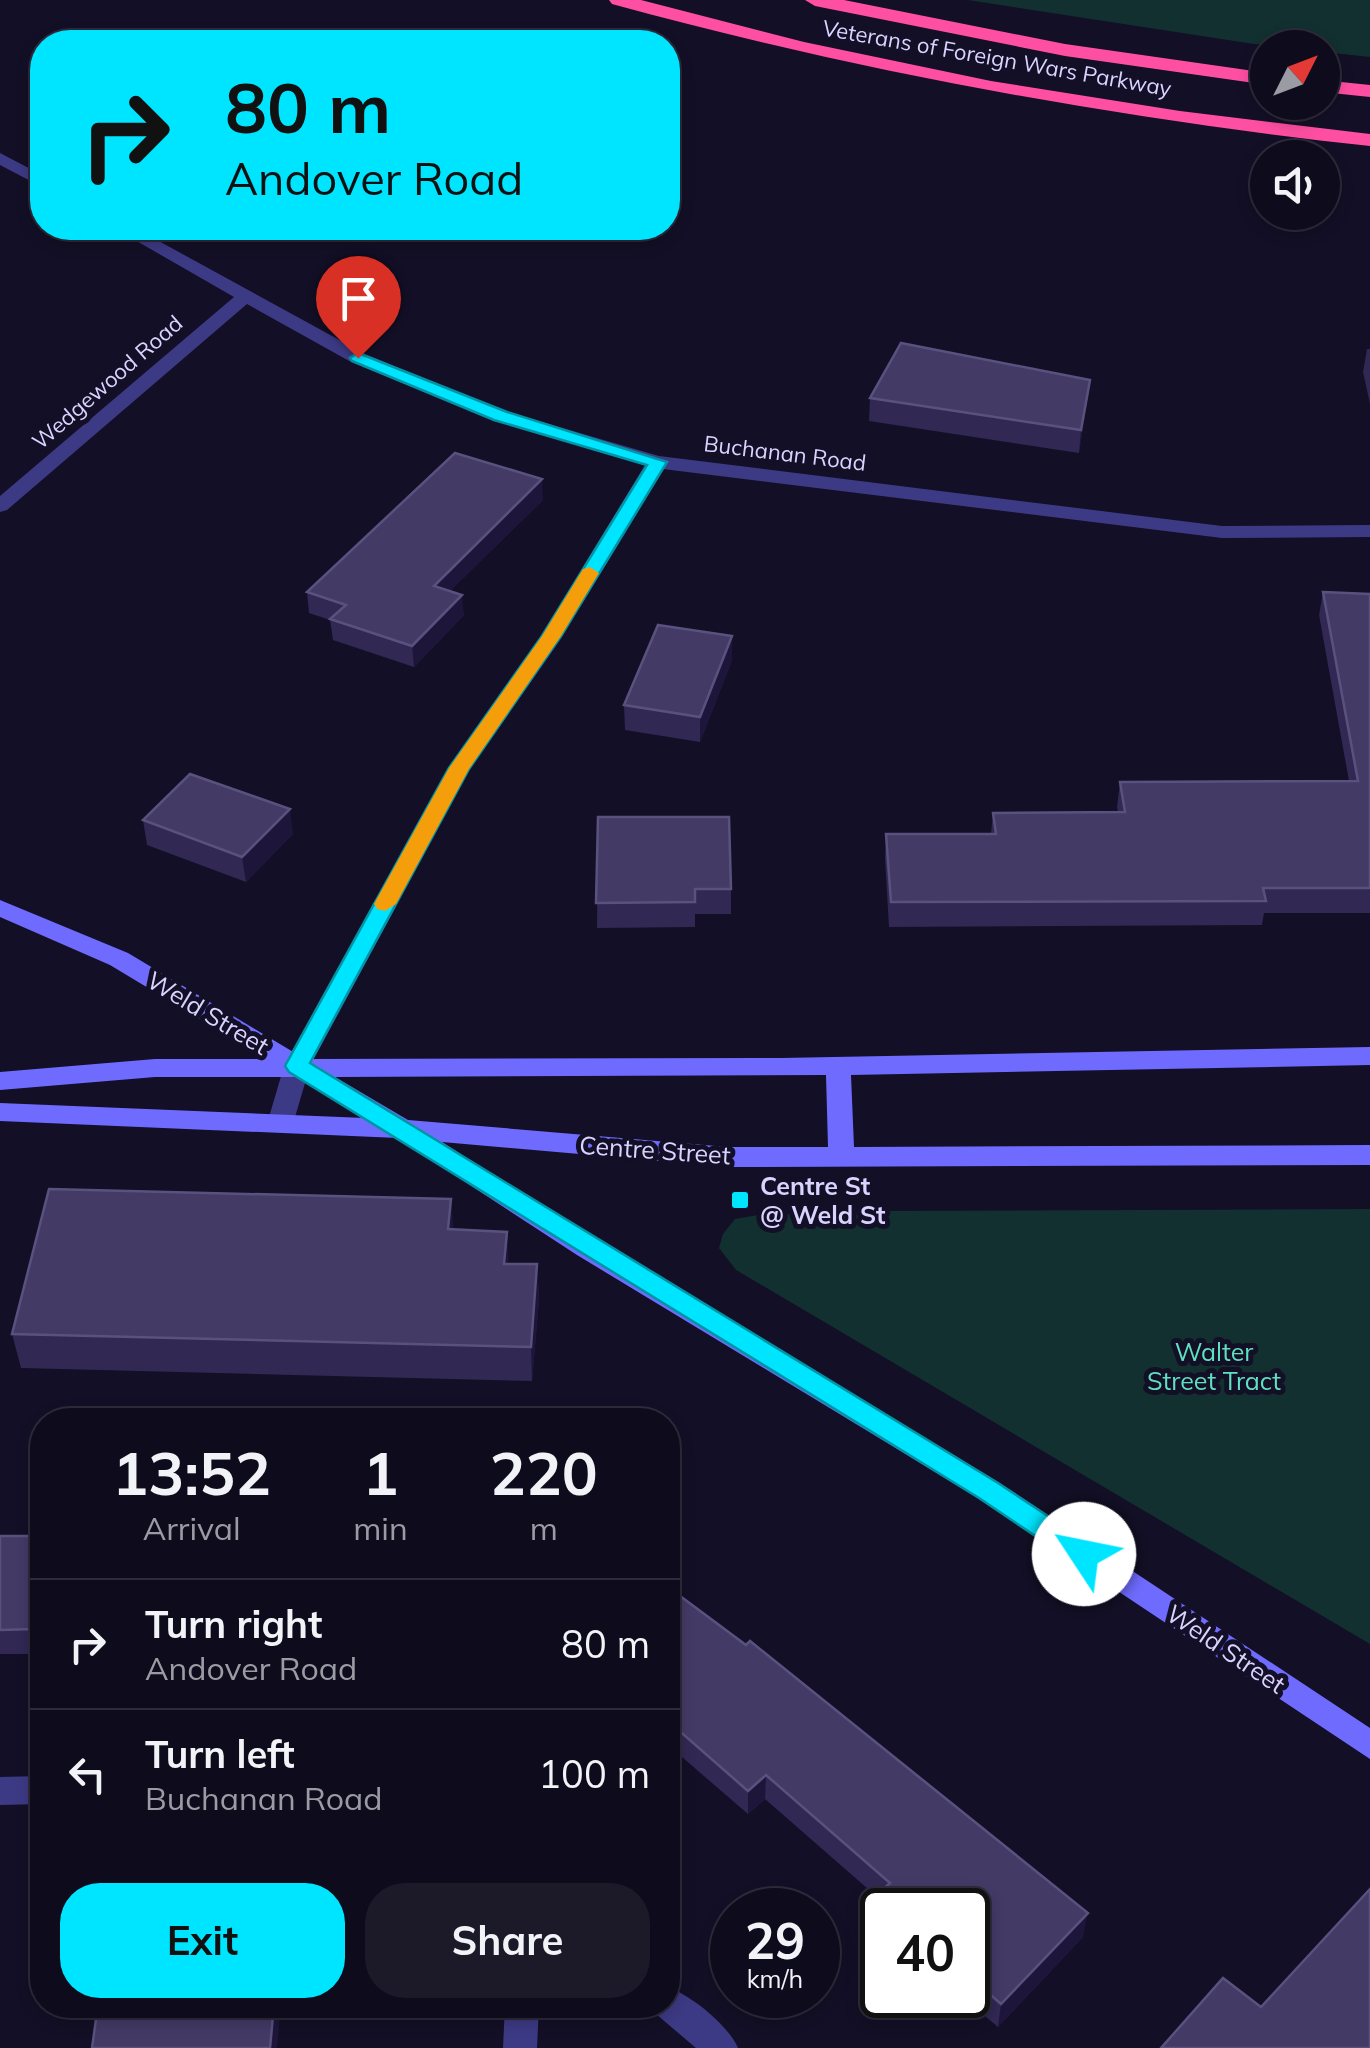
<!DOCTYPE html>
<style>
:root{--surface:#0e0b1c;--page:#1c1929;--text:#f1f3f6;--muted:#9b9ba3;--line:#2e2b3b;--accent:#00e5ff}
body{margin:0;font-family:Mulish,sans-serif;background:var(--page);color:var(--text);height:100vh;display:flex;flex-direction:column;font-size:38px;white-space:nowrap}
*{box-sizing:border-box;margin:0}
p{font-size:32px;color:var(--muted)}
.icon{flex:none;width:55px;height:55px;fill:none;stroke:currentColor;stroke-width:2;stroke-linecap:round;stroke-linejoin:round}
.map{position:relative;flex:1;overflow:hidden}
.sheet{position:absolute;left:30px;top:1408px;width:650px;height:610px;display:flex;flex-direction:column;background:var(--surface);border-radius:40px;box-shadow:0 5px 15px #0003,0 0 0 2px var(--line)}
.sheet>*{flex:none}
.banner{position:absolute;left:30px;top:30px;width:650px;height:210px;border-radius:40px;box-shadow:0 5px 15px #0003,0 0 0 2px var(--line);background:#00e5ff;color:#111;overflow:hidden}
.needle{width:65px;rotate:48deg}
.tools{position:absolute;left:1250px;top:30px;display:grid;gap:20px}
.tools a{display:grid;place-items:center;width:90px;height:90px;border-radius:50%;background:var(--surface);box-shadow:0 5px 15px #0003,0 0 0 2px var(--line);font-size:50px}
.speed{position:absolute;left:710px;top:1888px;display:flex;gap:20px;font-size:50px;font-weight:700;text-align:center}
.speed>*{display:grid;place-content:center;width:130px;height:130px;border-radius:50%;background:var(--surface);box-shadow:0 5px 15px #0003,0 0 0 2px var(--line);line-height:1}
.speed small{font-size:25px;font-weight:400}
.speed .limit{border:5px solid #111;border-radius:15px;background:#fff;color:#111}
.pin{position:absolute;display:grid;place-items:center;width:85px;height:85px;color:#fff;margin:-102px -42px;border-radius:50% 50% 50% 0;rotate:-45deg;box-shadow:0 0 10px #0007}
.pin .icon{rotate:45deg}
.me{position:absolute;width:110px;margin:-55px;rotate:304deg;stroke-linejoin:round;filter:drop-shadow(0 0 8px #0008)}
.turn{display:flex;align-items:center;gap:35px;height:210px;padding:0 30px;font-size:45px}
.turn .icon{width:130px;height:130px;stroke-width:2.5}
.turn b{display:block;font-size:70px;line-height:85px}
.eta{display:flex;justify-content:space-evenly;align-items:center;height:170px;text-align:center}
.eta b{font-size:60px;font-weight:700;line-height:70px}
.primary-button{display:flex;gap:20px;margin-top:auto;padding:20px 30px}
.primary-button a{flex:1;height:115px;border-radius:40px;background:var(--accent);color:#111;font-size:40px;font-weight:700;line-height:115px;text-align:center}
.primary-button a+a{background:var(--page);color:var(--text)}
ul{padding:0;list-style:none}
li{display:flex;align-items:center;gap:30px;height:130px;padding:0 30px;border-top:2px solid var(--line)}
li div{flex:1}
li b{display:block;font-size:38px}
li em{font-style:normal}
.map>svg:first-child{display:block}
.green{fill:#12302f}
.lines{fill:none;stroke-linecap:round;stroke-linejoin:round}
.street{fill:#3d3a85;fill-rule:evenodd}
.secondary{fill:#6f6bff;fill-rule:evenodd}
.highway{fill:#ff4fa3;fill-rule:evenodd}
.wall{fill:#312854}
.shaded-wall{fill:#1d163a}
.building{fill:#433a66;stroke:#5a527e;stroke-width:2.5}
.route{fill:#00e5ff;stroke:#0095a6;stroke-width:2.5}
.slow{fill:#f59e0b}
.poi-dot{fill:#00e5ff;stroke:#130f26;stroke-width:4}
.labels{text-anchor:middle;stroke-width:10;stroke-linejoin:round;paint-order:stroke}
.far-street-label{font-size:22px;fill:#d9d4ff;stroke:#130f26}
.street-label{font-size:25px;fill:#d9d4ff;stroke:#130f26}
.poi-label{font-size:25px;font-weight:bold;fill:#d9d4ff;stroke:#130f26;text-anchor:start}
.park-label{font-size:25px;fill:#5fe0c0;stroke:#130f26}
</style>
<div class="map">
<svg width="1370" height="2048" viewBox="0 0 1370 2048">
<rect width="100%" height="100%" fill="#130f26"/>
<!-- green -->
<g class="green">
<polygon points="968,0 1370,0 1370,57 1323,52 1322,48 1254,44"/>
<polygon points="1370,1209 1370,1644 736,1270 719,1248 723,1234 735,1219 758,1215 880,1211"/>
</g>
<g class="lines">
<!-- street -->
<g class="street">
<polygon points="0,153 42,175 42,187 0,165"/>
<polygon points="114,228 135,228 365,354 507,412 659,456 1222,526 1370,525 1370,537 1222,538 663,469 562,637 470,769 310,1066 293,1124 289,1131 271,1131 267,1124 284,1066 448,768 541,636 645,465 493,420 351,362 247,304 7,510 0,512 0,496 234,297"/>
<polygon points="42,1776 42,1804 0,1805 0,1777"/>
<path d="M 668,1987 C 692,1996 728,2025 738,2048 L 696,2048 L 656,2014 L 652,2005 L 668,2005 Z"/>
<polygon points="505,2005 539,2005 537,2048 503,2048"/>
</g>
<!-- secondary -->
<path class="secondary" d="M 0,900 L 128,953 L 305,1059 L 781,1058 L 1370,1047 L 1370,1065 L 851,1075 L 854,1147 L 1370,1145 L 1370,1165 L 728,1167 L 442,1142 L 597,1241 L 998,1482 L 1370,1728 L 1370,1759 L 978,1498 L 577,1255 L 398,1138 L 0,1121 L 0,1103 L 365,1118 L 296,1077 L 155,1077 L 0,1090 L 0,1072 L 155,1059 L 266,1059 L 110,965 L 0,917 ZM 826,1075 L 828,1147 L 728,1147 L 408,1120 L 335,1077 Z"/>
<!-- highway -->
<g class="highway">
<path d="M 609,0 L 641,0 L 804,42 L 991,81 L 1180,111 L 1370,134 L 1370,146 C 1113,118 862,72 612,4 Z"/>
<polygon points="805,0 844,0 1065,44 1268,73 1268,85 1065,56 815,6"/>
<polygon points="1322,80 1370,85 1370,97 1322,92"/>
</g>
</g>
<!-- wall -->
<g class="wall">
<polygon points="1367,349 1370,349 1370,404 1363,372"/>
<polygon points="1090,380 1079,453 869,421 870,398"/>
<polygon points="543,500 450,591 464,615 414,667 333,640 330,620 309,613 307,592"/>
<polygon points="1323,592 1370,594 1370,913 1264,913 1262,925 889,927 885,859 886,834 991,834 993,813 1118,812 1117,807 1120,782 1349,781 1319,615"/>
<polygon points="732,660 700,742 625,730 624,705"/>
<polygon points="598,817 731,889 731,914 695,914 695,927 597,928"/>
<polygon points="143,820 293,834 246,882 147,845"/>
<polygon points="454,1230 509,1264 537,1264 539,1299 532,1381 21,1368 12,1334"/>
<rect x="0" y="1536" width="42" height="118"/>
<polygon points="668,1587 1083,1937 998,2027 960,1995 968,1995 968,1910 882,1910 882,1928 873,1920 876,1896 765,1799 748,1814 668,1745"/>
</g>
<!-- shaded-wall -->
<g class="shaded-wall">
<polygon points="1090,380 1087,403 1079,453 1081,430"/>
<polygon points="542,479 543,500 435,606 434,586"/>
<polygon points="462,595 464,615 414,667 412,646"/>
<polygon points="732,636 732,660 700,742 700,717"/>
<polygon points="290,809 293,834 246,882 242,857"/>
<polygon points="451,1199 454,1234 448,1229"/>
<polygon points="507,1232 509,1266 504,1264"/>
<polygon points="537,1264 539,1299 532,1381 531,1347"/>
<polygon points="42,1586 42,1654 35,1629"/>
<polygon points="766,1775 765,1799 748,1814 748,1791"/>
<polygon points="1088,1913 1083,1937 998,2027 1001,2004"/>
<polygon points="274,2005 281,2005 277,2048 270,2048"/>
</g>
<!-- building -->
<g class="building">
<polygon points="901,343 1090,380 1081,430 870,398"/>
<polygon points="455,453 542,479 434,586 462,595 412,646 330,619 346,605 307,592"/>
<polygon points="1323,592 1370,594 1370,888 1263,888 1266,901 891,902 886,834 996,834 993,813 1125,812 1120,782 1358,781"/>
<polygon points="658,625 732,636 700,717 624,705"/>
<polygon points="190,774 290,809 242,857 143,820"/>
<polygon points="598,817 729,817 731,889 695,889 695,902 596,903"/>
<polygon points="49,1189 451,1199 448,1229 507,1232 504,1264 537,1264 531,1347 12,1334"/>
<polygon points="0,1536 42,1536 42,1586 35,1629 0,1630"/>
<polygon points="668,1587 746,1645 750,1641 1088,1913 1001,2004 968,1975 968,1910 891,1910 875,1897 890,1883 766,1775 748,1791 668,1721"/>
<polygon points="1370,1889 1370,2048 1161,2048 1223,1978 1261,2007"/>
<polygon points="98,2005 274,2005 270,2048 92,2048"/>
</g>
<!-- route -->
<polygon class="route" points="358,353 507,412 667,462 561,636 469,769 310,1063 998,1483 1093,1546 1097,1554 1093,1562 1084,1565 1074,1562 979,1498 289,1072 285,1066 449,768 542,636 647,465 494,420 352,361 350,358"/>
<!-- slow -->
<polygon class="slow" points="590,567 599,573 561,636 469,769 396,904 385,911 377,909 374,904 449,768 542,636 583,569"/>
<!-- markers -->
<rect class="poi-dot" x="730" y="1190" width="20" height="20" rx="5"/>
<g class="labels">
<!-- far-street labels -->
<g class="far-street-label">
<text transform="translate(997 58) rotate(10)" y="8">Veterans of Foreign Wars Parkway</text>
<text transform="translate(107 382) rotate(-41)" y="8">Wedgewood Road</text>
<text transform="translate(785 453) rotate(7)" y="8">Buchanan Road</text>
</g>
<!-- street labels -->
<g class="street-label">
<text transform="translate(208 1013) rotate(31)" y="9">Weld Street</text>
<text transform="translate(655 1150) rotate(4)" y="9">Centre Street</text>
<text transform="translate(1226 1649) rotate(34)" y="9">Weld Street</text>
</g>
<!-- poi labels -->
<g class="poi-label">
<text x="760" y="1195">Centre St<tspan x="760" dy="29">@ Weld St</tspan></text>
</g>
<!-- park labels -->
<g class="park-label">
<text x="1214" y="1361">Walter<tspan x="1214" dy="29">Street Tract</tspan></text>
</g>
</g>
</svg>
<div class="tools">
<a><svg class="needle" viewBox="-14 -14 28 28"><path d="M0-13l5 13h-10z" fill="#e53935"/><path d="M0 13l5-13h-10z" fill="#9b9ba3"/></svg></a>
<a><svg class="icon" aria-label="sound" viewBox="0 0 24 24"><path d="M4 9h4l5-4v14l-5-4H4zM17 9q2 3 0 6"/></svg></a>
</div>
<div class="speed"><div>29<small>km/h</small></div><div class="limit">40</div></div>
<div class="pin" style="left:358px;top:358px;background:#d93025"><svg class="icon" aria-label="arrive" viewBox="0 0 24 24"><path d="M6 21V4h12l-3 4 3 4H6"/></svg></div>
<svg class="me" style="left:1084px;top:1554px" viewBox="-20 -20 40 40"><circle r="19" fill="#fff"/><path d="M0-13L10 11 0 6-10 11z" fill="#00e5ff"/></svg>
<div class="banner">
<div class="turn"><svg class="icon" aria-label="right" viewBox="0 0 24 24"><path d="M7 20v-9h11M14 6l5 5-5 5"/></svg><div><b>80 m</b>Andover Road</div></div>
</div>
<section class="sheet">
<div class="eta">
<div><b>13:52</b><p>Arrival</p></div>
<div><b>1</b><p>min</p></div>
<div><b>220</b><p>m</p></div>
</div>
<ul>
<li><svg class="icon" aria-label="right" viewBox="0 0 24 24"><path d="M7 20v-9h11M14 6l5 5-5 5"/></svg><div><b>Turn right</b><p>Andover Road</p></div><em>80 m</em></li>
<li><svg class="icon" aria-label="left" viewBox="0 0 24 24"><path d="M17 20v-9H6M10 6l-5 5 5 5"/></svg><div><b>Turn left</b><p>Buchanan Road</p></div><em>100 m</em></li>
</ul>
<div class="primary-button"><a>Exit</a><a>Share</a></div>
</section>
</div>
